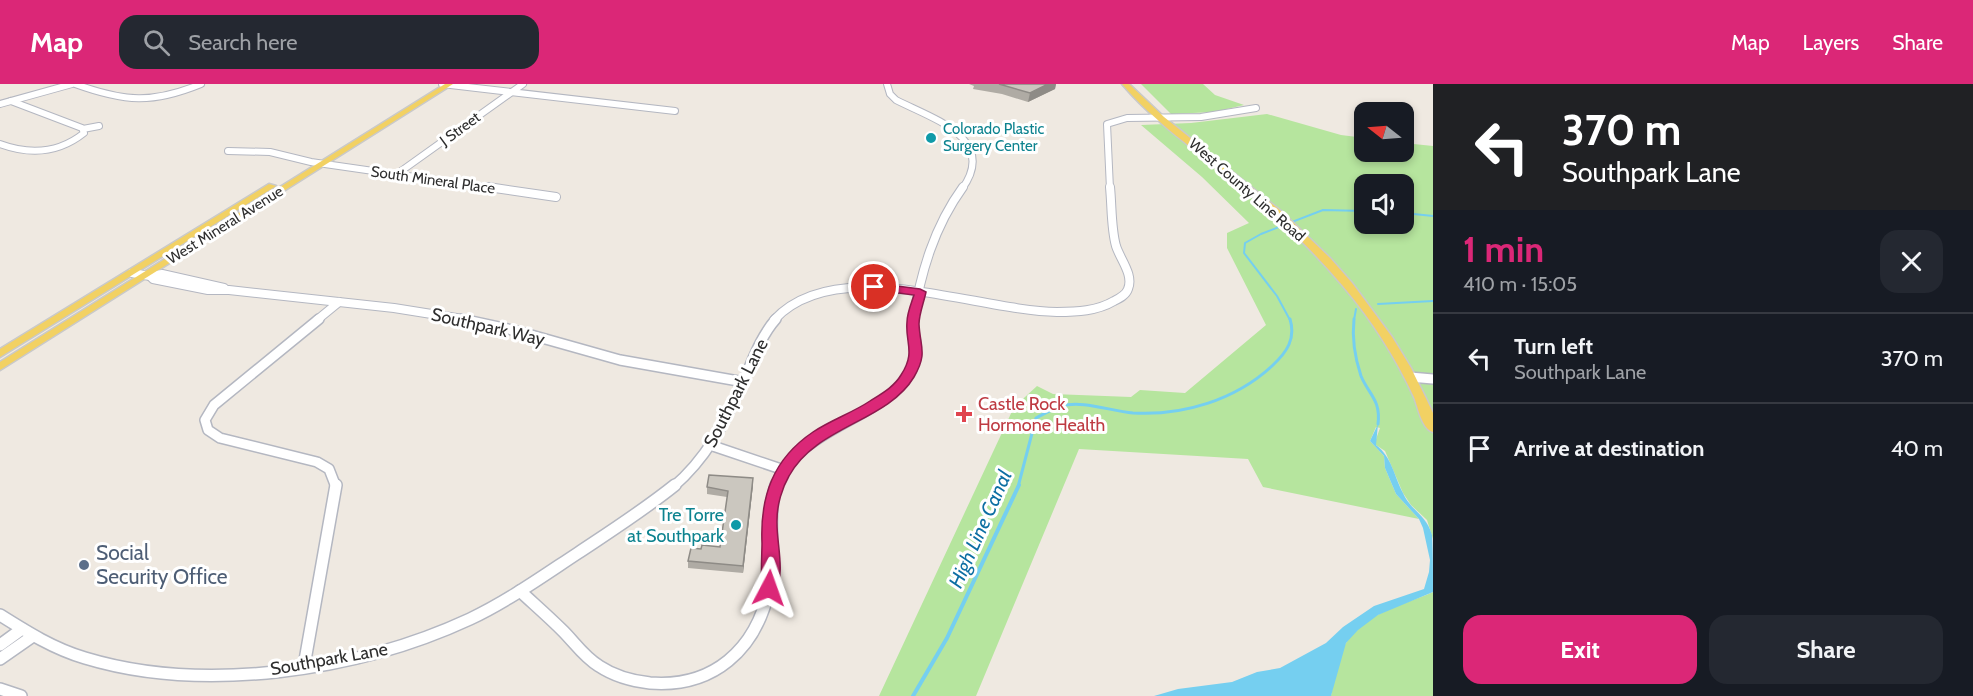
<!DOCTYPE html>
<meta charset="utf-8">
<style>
:root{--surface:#171b24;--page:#242831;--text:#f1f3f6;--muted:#9ea1a6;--line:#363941;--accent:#db2777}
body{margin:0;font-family:Cabin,sans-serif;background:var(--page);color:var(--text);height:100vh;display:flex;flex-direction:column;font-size:22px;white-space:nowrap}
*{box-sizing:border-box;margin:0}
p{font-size:20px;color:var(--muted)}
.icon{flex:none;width:33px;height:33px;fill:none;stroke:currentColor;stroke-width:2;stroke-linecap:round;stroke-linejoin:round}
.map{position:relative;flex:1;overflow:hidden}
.drawer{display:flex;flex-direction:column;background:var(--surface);width:540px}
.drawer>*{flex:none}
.banner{background:#202124;color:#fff;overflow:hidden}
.needle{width:39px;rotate:287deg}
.fabs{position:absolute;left:1354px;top:18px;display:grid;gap:12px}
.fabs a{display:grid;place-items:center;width:60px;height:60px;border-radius:12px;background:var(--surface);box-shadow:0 3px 9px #0003;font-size:30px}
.pin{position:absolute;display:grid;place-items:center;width:51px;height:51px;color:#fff;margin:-26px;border:3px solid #fff;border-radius:50%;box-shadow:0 2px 6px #0007}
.me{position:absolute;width:66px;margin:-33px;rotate:4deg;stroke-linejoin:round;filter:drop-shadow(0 0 4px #0008)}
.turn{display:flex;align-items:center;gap:21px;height:126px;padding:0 30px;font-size:27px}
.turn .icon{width:78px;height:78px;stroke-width:2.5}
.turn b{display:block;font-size:42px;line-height:51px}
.round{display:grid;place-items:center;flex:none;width:63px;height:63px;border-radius:18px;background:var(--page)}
.head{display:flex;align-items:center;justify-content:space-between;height:102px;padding:0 30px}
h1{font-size:36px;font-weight:800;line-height:45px;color:var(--accent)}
.cta{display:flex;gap:12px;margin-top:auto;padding:12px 30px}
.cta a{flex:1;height:69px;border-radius:18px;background:var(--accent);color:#fff;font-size:24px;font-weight:800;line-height:69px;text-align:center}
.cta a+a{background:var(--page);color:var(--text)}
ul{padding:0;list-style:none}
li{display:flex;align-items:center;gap:18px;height:90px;padding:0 30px;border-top:2px solid var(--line)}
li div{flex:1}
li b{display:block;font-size:22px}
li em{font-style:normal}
header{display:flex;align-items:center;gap:36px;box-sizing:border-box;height:84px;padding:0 30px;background:var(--accent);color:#fff}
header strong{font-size:28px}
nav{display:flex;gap:33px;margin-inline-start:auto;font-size:21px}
.search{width:420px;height:54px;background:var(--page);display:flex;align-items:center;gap:15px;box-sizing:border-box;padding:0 21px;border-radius:18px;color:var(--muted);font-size:22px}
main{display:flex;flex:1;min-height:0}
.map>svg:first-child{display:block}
.green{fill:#b6e59e;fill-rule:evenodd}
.water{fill:#75cff0}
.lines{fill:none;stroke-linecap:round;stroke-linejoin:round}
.stream-far2{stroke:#75cff0;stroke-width:2}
.stream-far1{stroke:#75cff0;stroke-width:3}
.stream{stroke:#75cff0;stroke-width:4}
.minor-far3-casing{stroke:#b4b7c1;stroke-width:8}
.minor-far2-casing{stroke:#b4b7c1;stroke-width:10}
.minor-far1-casing{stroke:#b4b7c1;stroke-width:12}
.minor-casing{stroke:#b4b7c1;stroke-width:14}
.major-casing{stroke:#c9c9c9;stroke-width:3}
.minor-far3{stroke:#fff;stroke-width:6}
.minor-far2{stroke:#fff;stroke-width:8}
.minor-far1{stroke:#fff;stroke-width:9}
.minor{stroke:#fff;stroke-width:11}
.major{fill:#f2d163;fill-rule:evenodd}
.wall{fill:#afaba4}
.shaded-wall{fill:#8e8b86}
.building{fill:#cbc7bf;stroke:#8e8b86;stroke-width:1.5}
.route{fill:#db2777;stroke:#8e194d;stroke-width:1.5}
.culture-dot{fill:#0f9aa8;stroke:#fff;stroke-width:2}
.health-dot{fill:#e0444e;stroke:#fff;stroke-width:2}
.service-dot{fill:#5c6f8a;stroke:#fff;stroke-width:2}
.labels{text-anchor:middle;stroke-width:6;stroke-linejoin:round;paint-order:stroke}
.far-street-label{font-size:15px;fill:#2e2e2e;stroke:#fff}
.far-culture-label{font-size:15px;fill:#0d838f;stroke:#fff;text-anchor:start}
.street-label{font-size:18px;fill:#2e2e2e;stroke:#fff}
.health-label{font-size:18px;fill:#be3a42;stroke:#fff;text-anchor:start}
.culture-label{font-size:18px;fill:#0d838f;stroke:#fff;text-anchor:end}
.water-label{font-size:20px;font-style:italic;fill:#0d6fa3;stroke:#fff}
.near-service-label{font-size:21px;fill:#4e5e75;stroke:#fff;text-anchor:start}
</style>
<header>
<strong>Map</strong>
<div class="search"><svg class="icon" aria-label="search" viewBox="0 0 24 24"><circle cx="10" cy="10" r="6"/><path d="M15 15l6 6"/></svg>Search here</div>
<nav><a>Map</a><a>Layers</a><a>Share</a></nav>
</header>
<main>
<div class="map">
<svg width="1433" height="612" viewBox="0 0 1433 612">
<rect width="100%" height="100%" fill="#efe9e1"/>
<!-- green -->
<g class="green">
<polygon points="1141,0 1203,0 1215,11 1244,21 1214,28 1171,30"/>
<path d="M 1267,30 L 1341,51 L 1365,54 L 1365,68 L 1404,68 L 1404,59 L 1433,62 L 1433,455 L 1427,436 L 1411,421 L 1403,409 L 1385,367 L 1376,361 L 1375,358 L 1380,344 L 1376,343 L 1370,357 L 1384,372 L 1385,384 L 1396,410 L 1419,435 L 1263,403 L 1248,375 L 1079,365 L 976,612 L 879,612 L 1014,323 L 1037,302 L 1053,310 L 1131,313 L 1140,306 L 1185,309 L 1266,241 L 1227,164 L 1227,149 L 1249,139 L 1202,93 L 1141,41 L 1191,39 ZM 1365,100 L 1404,100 L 1404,140 L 1365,140 Z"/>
<path d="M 1433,508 L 1433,612 L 1331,612 C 1334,598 1339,570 1346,559 C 1364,529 1404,521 1433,508 Z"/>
</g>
<!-- water -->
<path class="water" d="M 1378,340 L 1376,361 C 1392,373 1394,392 1403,409 C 1411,427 1426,430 1432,451 C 1433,468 1433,490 1433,508 L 1378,531 L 1358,546 L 1346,559 L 1331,612 L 1154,612 L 1178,605 L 1232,598 L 1257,588 L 1280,584 L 1326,559 L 1343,543 L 1374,522 L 1424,505 L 1429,488 L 1430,476 L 1423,444 L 1419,435 L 1396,410 L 1385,384 L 1384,372 L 1370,357 Z"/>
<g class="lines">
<!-- stream-far2 -->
<g class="stream-far2">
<polyline points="1404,129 1433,132"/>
<polyline points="1378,220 1433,217"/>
<polyline points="1290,236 1277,212 1244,169 1245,159 1261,150 1323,126 1365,127"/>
<polyline points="1354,236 1356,225"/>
</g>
<!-- stream-far1 -->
<g class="stream-far1">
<path d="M 1354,235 C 1352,253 1355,274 1361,292 C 1369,311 1381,316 1378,340"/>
<path d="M 1018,403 L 1036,334 C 1044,330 1052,325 1061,322 C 1083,316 1110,327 1133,329 C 1183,332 1235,316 1272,282 C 1287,268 1296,255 1290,235"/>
</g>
<!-- stream -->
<polyline class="stream" points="913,612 947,554 1019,401"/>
<!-- minor-far3 casing -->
<g class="minor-far3-casing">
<g id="minor-far3">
<path d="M 75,0 C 125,18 152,20 201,0"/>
<polyline points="442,0 675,27"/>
<path d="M 887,0 L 890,10 L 896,16 C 931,34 999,54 962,105"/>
<polyline points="0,20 72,0"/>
<polyline points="83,45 99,42"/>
<path d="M 0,60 C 30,71 59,69 84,49 L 82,44 L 11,17"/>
<polyline points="228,67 270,68 311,78 498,105"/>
<polyline points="397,90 523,0"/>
<polyline points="1110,105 1107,40 1127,34 1201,33 1256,24"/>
</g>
</g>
<!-- minor-far2 casing -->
<g class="minor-far2-casing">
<g id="minor-far2">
<polyline points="488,103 556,113"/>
<polyline points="132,189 150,192 162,190 224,204"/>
<polyline points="150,192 153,195 208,206 229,206 394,224 469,236"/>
<polyline points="317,236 339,218"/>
<path d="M 774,236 C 837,168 977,227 1057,228 C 1077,228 1097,227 1114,217 C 1120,214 1126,211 1128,205 C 1134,191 1120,175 1116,162 C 1111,144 1112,123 1110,103"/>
<path d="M 913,236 C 921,188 934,143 963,103"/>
</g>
</g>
<!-- minor-far1 casing -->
<g class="minor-far1-casing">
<g id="minor-far1">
<polyline points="319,235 214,321 205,336 208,346 220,354 317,378 329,385 336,403"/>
<polyline points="462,235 517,247 620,276 744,298"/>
<polyline points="1410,293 1433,295"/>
<polyline points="710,361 784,386"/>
<path d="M 673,403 C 706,375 725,339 742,300 C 752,278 760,253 776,235"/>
<path d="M 776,403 C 802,336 897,336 915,276 C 919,261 912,249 913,235"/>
</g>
</g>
<!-- minor casing -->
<g class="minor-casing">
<g id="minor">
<path d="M 520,507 C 534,520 549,533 563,547 C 575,559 584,573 599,582 C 614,592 632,597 650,599 C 713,604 756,566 769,505 C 776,470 766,435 776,401"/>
<path d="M 0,531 C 27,548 54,565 85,574 C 204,610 358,587 470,535 C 508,517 543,492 578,469 C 611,447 644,426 675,401"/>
<polyline points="0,561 22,545"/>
<polyline points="0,575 33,552"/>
<polyline points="304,582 336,401"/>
<polyline points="0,605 21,612"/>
</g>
</g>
<!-- major casing -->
<g class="major-casing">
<g id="major">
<polygon points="445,0 453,0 0,286 0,278"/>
<path d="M 1122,0 L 1129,0 L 1164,33 L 1282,128 L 1330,174 L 1352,199 L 1392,253 L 1411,284 L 1433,329 L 1433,348 C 1422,345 1418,323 1414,313 C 1396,274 1372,236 1343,202 C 1311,164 1275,130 1235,98 C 1197,67 1154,38 1122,0 Z"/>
<polygon points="269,100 276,102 0,273 0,265"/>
</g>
</g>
<!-- minor-far3 -->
<use href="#minor-far3" class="minor-far3"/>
<!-- minor-far2 -->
<use href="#minor-far2" class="minor-far2"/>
<!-- minor-far1 -->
<use href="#minor-far1" class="minor-far1"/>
<!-- minor -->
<use href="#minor" class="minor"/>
<!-- major -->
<use href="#major" class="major"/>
</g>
<!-- wall -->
<g class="wall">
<polygon points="969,0 1056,0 1055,5 1028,18 1002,10 973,5 974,2"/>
<polygon points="753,401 743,489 688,484 688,477 701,465 720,463 727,413 707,410 707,403"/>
</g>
<!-- shaded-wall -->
<g class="shaded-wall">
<polygon points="1048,0 1056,0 1055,5 1028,18 1030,9"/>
<polygon points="753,394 753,401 743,489 743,482"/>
</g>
<!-- building -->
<g class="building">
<polygon points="999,0 1048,0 1030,9"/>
<polygon points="709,391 753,394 743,482 688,477 691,464 701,465 702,461 720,463 728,407 707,403"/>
</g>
<!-- route -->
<path class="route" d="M 874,199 L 920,205 L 926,208 C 924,218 919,230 919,240 C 920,263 928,269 914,293 C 887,338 816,342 789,392 C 782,404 777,421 777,436 C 776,458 786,488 775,508 L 769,510 L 763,508 C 760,503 762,469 762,459 C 760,412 773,375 813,348 C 831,336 852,329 870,317 C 881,310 894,303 901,291 C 916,268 905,259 907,238 C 907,229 911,220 914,211 L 869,205 L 868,203 Z"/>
<!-- markers -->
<g class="culture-dot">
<circle cx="931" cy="54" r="6"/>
<circle cx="736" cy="441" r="6"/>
</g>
<path class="health-dot" d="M961 321h6v6h6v6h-6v6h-6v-6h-6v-6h6z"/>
<circle class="service-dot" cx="84" cy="481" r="6"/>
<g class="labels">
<!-- far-street labels -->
<g class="far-street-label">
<text transform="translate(460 45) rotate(-36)" y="5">J Street</text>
<text transform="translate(433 96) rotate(8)" y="5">South Mineral Place</text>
<text transform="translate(1247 106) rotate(41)" y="5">West County Line Road</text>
<text transform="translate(225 141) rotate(-32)" y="5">West Mineral Avenue</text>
</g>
<!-- far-culture labels -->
<g class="far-culture-label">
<text x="943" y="50">Colorado Plastic<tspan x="943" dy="17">Surgery Center</tspan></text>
</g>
<!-- street labels -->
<g class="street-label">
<text transform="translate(488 243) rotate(13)" y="6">Southpark Way</text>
<text transform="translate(736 309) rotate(-63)" y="6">Southpark Lane</text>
<text transform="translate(329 575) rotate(-10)" y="6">Southpark Lane</text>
</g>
<!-- health labels -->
<g class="health-label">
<text x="978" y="326">Castle Rock<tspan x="978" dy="21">Hormone Health</tspan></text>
</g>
<!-- culture labels -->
<g class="culture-label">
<text x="724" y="437">Tre Torre<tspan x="724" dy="21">at Southpark</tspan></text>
</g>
<!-- water labels -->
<g class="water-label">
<text transform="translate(980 445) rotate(-66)" y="7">High Line Canal</text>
</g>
<!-- near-service labels -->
<g class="near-service-label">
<text x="96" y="476">Social<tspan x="96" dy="24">Security Office</tspan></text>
</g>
</g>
</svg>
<div class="fabs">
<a><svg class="needle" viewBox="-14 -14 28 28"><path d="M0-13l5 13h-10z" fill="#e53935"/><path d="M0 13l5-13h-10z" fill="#9ea1a6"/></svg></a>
<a><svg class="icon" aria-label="sound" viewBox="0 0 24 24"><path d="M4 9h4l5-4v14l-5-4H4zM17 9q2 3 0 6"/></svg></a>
</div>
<div class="pin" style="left:874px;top:203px;background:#d93025"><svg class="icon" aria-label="arrive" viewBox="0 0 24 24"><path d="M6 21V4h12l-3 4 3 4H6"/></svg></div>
<svg class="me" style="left:769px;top:504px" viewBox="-20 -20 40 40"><path d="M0-17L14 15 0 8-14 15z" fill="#db2777" stroke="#fff" stroke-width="4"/></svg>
</div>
<section class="drawer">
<div class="banner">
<div class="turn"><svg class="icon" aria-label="left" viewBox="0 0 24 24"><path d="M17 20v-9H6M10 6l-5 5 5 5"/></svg><div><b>370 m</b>Southpark Lane</div></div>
</div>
<div class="head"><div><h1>1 min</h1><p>410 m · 15:05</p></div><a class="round"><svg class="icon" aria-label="close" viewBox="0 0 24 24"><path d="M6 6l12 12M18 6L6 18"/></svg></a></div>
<ul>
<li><svg class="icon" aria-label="left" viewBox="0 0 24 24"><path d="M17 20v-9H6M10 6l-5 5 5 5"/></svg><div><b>Turn left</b><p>Southpark Lane</p></div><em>370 m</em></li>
<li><svg class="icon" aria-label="arrive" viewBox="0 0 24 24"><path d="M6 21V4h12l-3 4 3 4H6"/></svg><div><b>Arrive at destination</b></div><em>40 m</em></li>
</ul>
<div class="cta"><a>Exit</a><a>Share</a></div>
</section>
</main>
